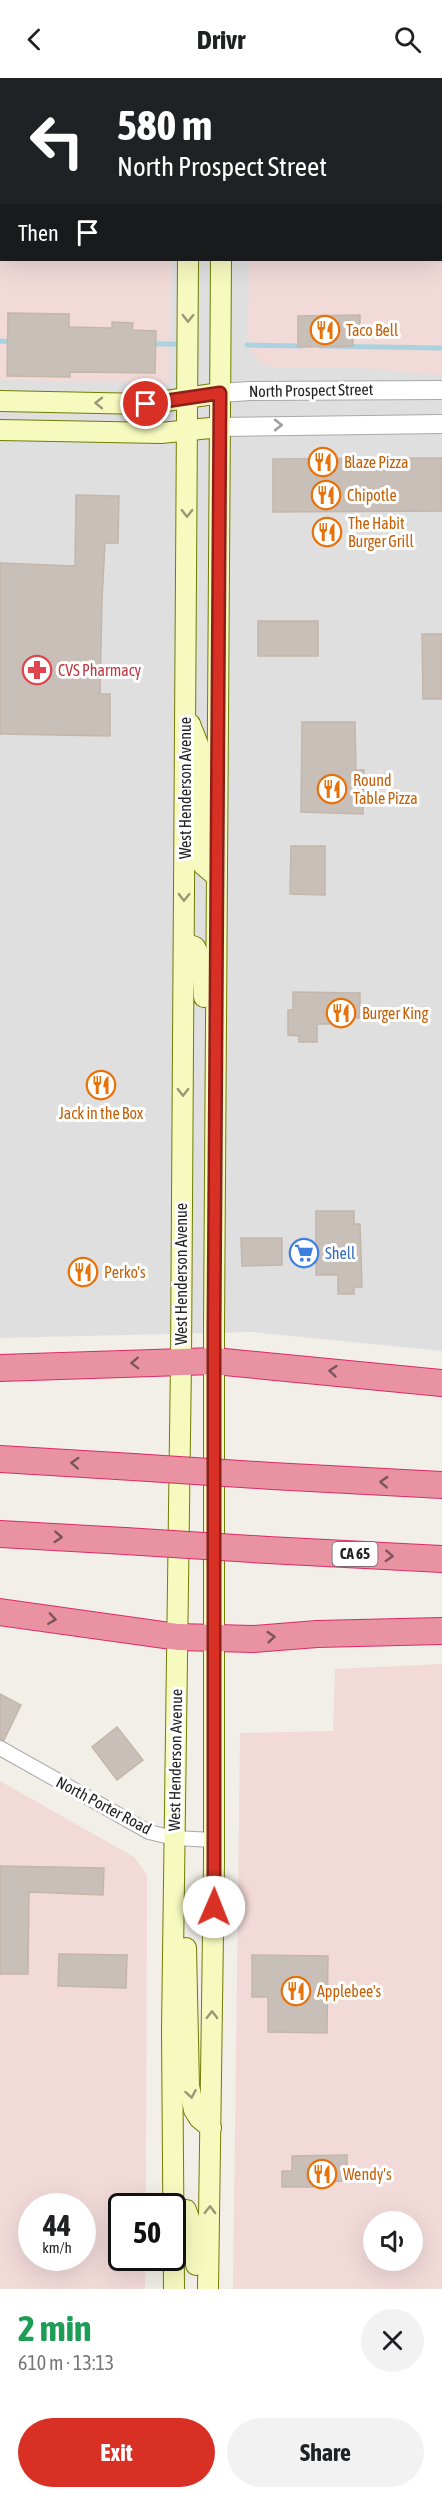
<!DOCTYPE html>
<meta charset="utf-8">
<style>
:root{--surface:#fff;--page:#f2f2f2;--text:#202124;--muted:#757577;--accent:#d93025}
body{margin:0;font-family:"Asap Condensed",sans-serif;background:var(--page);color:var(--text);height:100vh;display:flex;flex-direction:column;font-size:22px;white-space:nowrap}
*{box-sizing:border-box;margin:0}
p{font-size:20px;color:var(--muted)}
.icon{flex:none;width:33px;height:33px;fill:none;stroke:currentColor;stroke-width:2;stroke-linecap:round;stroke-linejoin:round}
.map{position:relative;height:2211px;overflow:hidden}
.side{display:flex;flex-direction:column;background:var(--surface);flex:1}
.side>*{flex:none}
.top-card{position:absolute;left:0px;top:0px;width:442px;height:183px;box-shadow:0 6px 24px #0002;background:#202124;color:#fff;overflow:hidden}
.buttons{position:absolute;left:363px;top:2133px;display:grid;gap:12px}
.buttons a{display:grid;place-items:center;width:60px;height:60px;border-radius:50%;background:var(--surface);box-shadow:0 6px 24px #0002;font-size:30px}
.speed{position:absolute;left:18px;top:2115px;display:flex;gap:12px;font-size:30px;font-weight:700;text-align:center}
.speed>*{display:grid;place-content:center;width:78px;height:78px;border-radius:50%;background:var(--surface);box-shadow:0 6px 24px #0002;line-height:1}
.speed small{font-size:15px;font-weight:400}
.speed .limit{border:3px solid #111;border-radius:9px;background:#fff;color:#111}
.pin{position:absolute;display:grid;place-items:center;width:51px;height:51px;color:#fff;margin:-26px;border:3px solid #fff;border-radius:50%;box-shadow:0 2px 6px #0007}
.me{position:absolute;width:66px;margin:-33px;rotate:1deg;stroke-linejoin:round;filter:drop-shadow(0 0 4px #0008)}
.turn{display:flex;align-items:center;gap:21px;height:126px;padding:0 18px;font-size:27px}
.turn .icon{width:78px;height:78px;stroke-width:2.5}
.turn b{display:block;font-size:42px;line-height:51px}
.then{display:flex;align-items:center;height:57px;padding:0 18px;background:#0003;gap:12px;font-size:22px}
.round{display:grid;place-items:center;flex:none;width:63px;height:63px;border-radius:32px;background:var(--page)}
.overview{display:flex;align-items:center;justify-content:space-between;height:102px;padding:0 18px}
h1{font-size:36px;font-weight:700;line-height:45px;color:#1e9e55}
.cta{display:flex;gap:12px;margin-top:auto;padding:12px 18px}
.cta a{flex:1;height:69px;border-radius:36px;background:var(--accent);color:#fff;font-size:24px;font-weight:700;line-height:69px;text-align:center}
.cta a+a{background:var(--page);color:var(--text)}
header{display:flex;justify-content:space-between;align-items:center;height:78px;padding:0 18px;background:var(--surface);font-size:27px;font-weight:700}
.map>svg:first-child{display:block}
.residential{fill:#e0dfdf;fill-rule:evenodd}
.commercial{fill:#f2dad9;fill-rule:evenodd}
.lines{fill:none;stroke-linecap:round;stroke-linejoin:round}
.stream{stroke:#aad3df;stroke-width:5}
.building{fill:#c7bfb8;stroke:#c4b6ab;stroke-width:1.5}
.minor-casing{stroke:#a9a9a9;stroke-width:16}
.tertiary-casing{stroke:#a9a9a9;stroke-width:20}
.secondary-casing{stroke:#707d05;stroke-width:22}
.motorway-casing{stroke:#dc2a67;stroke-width:28}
.minor{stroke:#fff;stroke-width:14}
.tertiary{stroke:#fff;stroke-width:18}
.secondary{stroke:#f7fabf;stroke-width:20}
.motorway{stroke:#e892a2;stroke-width:26}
.motorway-bridge-casing{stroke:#dc2a67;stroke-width:28;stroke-linecap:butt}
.motorway-bridge{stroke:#e892a2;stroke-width:26}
.oneway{stroke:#979978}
.oneway2{stroke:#9c9c9c}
.oneway3{stroke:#7b545c}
.route-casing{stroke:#8d1f18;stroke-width:15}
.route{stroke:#d93025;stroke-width:10}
.labels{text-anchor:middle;stroke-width:6;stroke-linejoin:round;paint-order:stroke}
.shield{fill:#fff;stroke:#646464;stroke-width:1.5}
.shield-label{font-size:15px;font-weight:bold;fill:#222}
.food-label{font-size:16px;fill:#c56008;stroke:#fff;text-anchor:start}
.street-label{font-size:16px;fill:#222;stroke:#fff}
.health-label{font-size:16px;fill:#be3a42;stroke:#fff;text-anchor:start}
.shop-label{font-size:16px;fill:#366cbe;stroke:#fff;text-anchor:start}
</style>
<header><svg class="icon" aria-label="back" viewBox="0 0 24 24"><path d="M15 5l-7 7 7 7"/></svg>Drivr<svg class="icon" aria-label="search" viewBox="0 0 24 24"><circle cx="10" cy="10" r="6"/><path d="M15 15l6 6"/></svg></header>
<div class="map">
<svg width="442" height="2211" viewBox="0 0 442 2211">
<rect width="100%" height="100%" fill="#f2efe9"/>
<!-- residential -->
<path class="residential" d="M 0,0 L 442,0 L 442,1273 L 251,1254 L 0,1260 ZM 2,2 L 441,2 L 441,182 L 2,182 Z"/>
<!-- commercial -->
<g class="commercial">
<polygon points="0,0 172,0 2,2 2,182 171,182 169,305 0,302"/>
<polygon points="251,0 442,0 442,297 358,290 277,290 263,286 250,272 248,259 249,182 441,182 441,2"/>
<path d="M 442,1586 L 442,2211 L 233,2211 L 240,1655 L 333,1653 L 335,1591 ZM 374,2144 L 412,2144 L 412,2182 L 374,2182 Z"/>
<path d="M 0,1703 L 134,1779 L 147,1797 L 146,2128 L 122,2128 L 122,2180 L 146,2180 L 145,2211 L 0,2211 ZM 32,2128 L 82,2128 L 82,2180 L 32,2180 Z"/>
</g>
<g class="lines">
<!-- stream -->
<g class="stream">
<polyline points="0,263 15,264"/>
<polyline points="150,266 175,266"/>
<polyline points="247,267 302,268"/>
<polyline points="321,268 442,270"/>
</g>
</g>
<!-- building -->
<g class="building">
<polygon points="8,235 69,236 69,249 112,250 112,244 133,245 132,252 156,253 155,295 70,294 70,299 7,298"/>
<polygon points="360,237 360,252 353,252 353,268 298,269 298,238"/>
<polygon points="442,380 442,433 273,434 273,381"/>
<polygon points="76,417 119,418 118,465 105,465 102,522 100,616 110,616 110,658 0,656 0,485 75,488"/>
<rect x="258" y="543" width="60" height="35"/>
<polygon points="422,556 442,556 442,621 423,621"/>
<polygon points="302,644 355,644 356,692 364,692 363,736 301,734"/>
<polygon points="291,768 325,768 325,817 290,816"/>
<polygon points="293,914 360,915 360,940 341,940 341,946 317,946 317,964 299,964 299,958 288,957 288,932 293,932"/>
<polygon points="316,1133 354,1133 354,1146 360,1146 362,1209 354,1209 354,1216 338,1216 338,1197 316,1197"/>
<polygon points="241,1160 282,1160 282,1187 242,1188"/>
<polygon points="0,1616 21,1627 4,1662 0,1661"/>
<polygon points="117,1649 143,1682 117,1702 92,1669"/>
<polygon points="0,1788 104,1790 103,1817 29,1814 28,1896 0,1896"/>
<polygon points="59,1876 127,1877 126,1910 58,1908"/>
<polygon points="252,1877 328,1878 327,1955 268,1954 268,1919 252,1919"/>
<polygon points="347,2077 347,2103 312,2104 313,2109 282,2109 282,2093 292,2093 292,2078"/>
</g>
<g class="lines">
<!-- minor casing -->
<g class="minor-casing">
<polyline id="minor" points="0,1670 149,1754 174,1760 214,1762"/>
</g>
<!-- tertiary casing -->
<g class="tertiary-casing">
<g id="tertiary">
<polyline points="220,315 250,313 442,312"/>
<polyline points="220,349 442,346"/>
</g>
</g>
<!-- secondary casing -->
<g class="secondary-casing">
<g id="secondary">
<polyline points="190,2 190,0"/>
<polyline points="221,2 221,0"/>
<polyline points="0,323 146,326 220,315"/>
<polyline points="0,352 161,355 220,349"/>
<path d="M 190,646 C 193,655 198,664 200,673 C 207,710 197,749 203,787 L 217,799"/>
<polyline points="184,865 195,869 202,884 204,919"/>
<polyline points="186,1870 189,2008 194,2032 199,2040 211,2050"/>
<polyline points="175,2132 186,2132 195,2156 196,2187"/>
<polyline points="174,2211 172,1952 181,1283 188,182"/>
<polyline points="208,2211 214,1784 214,1251 221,182"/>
</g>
</g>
<!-- motorway casing -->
<g class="motorway-casing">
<g id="motorway">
<polyline points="0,1290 214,1283 442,1305"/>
<polyline points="0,1381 133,1389"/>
<polyline points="272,1398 442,1407"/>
<polyline points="0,1456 125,1463"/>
<polyline points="268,1472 442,1481"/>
<polyline points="0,1534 178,1559 253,1561 317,1556 442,1553"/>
</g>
</g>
<!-- minor -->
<use href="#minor" class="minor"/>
<!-- tertiary -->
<use href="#tertiary" class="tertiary"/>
<!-- secondary -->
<use href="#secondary" class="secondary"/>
<!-- motorway -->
<use href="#motorway" class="motorway"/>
<!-- motorway-bridge casing -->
<g class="motorway-bridge-casing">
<g id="motorway-bridge">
<polyline points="133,1389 272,1398"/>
<polyline points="125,1463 268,1472"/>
</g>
</g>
<!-- motorway-bridge -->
<use href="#motorway-bridge" class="motorway-bridge"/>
</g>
<!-- one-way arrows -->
<defs><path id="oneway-chevron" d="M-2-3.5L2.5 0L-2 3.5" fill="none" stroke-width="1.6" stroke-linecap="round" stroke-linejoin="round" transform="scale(1.5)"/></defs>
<g class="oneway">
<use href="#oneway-chevron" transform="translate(188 240) rotate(91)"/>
<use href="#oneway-chevron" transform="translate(99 325) rotate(-179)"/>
<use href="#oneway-chevron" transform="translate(187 435) rotate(90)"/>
<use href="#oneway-chevron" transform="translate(184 819) rotate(91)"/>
<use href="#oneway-chevron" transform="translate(183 1014) rotate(90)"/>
<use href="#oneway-chevron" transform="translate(212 1937) rotate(-89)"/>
<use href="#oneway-chevron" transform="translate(191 2016) rotate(80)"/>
<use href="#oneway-chevron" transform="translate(210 2132) rotate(-89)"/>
</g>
<use class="oneway2" href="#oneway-chevron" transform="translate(278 347)"/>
<g class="oneway3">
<use href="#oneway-chevron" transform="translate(135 1285) rotate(178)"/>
<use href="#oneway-chevron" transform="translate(333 1293) rotate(-175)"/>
<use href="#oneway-chevron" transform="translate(75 1385) rotate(-177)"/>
<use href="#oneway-chevron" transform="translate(384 1404) rotate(-177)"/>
<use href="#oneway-chevron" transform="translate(58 1459) rotate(4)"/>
<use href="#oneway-chevron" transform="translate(389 1478) rotate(3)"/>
<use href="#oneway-chevron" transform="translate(52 1541) rotate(8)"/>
<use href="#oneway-chevron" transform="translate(271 1559) rotate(-5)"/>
</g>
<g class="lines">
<!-- route casing -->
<g class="route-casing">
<polyline id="route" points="146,326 220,315 214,1251 214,1829"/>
</g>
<!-- route -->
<use href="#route" class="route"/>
</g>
<!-- icons -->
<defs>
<g id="restaurant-ring" transform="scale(1.5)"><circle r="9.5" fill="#fff" stroke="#e8710a" stroke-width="1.5"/><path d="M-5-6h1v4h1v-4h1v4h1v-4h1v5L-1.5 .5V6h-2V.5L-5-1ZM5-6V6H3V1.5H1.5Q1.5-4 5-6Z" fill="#e8710a"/></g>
<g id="pharmacy-ring" transform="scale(1.5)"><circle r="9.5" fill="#fff" stroke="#e0444e" stroke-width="1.5"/><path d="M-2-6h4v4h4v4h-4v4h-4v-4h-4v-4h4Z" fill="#e0444e"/></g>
<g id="supermarket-ring" transform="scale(1.5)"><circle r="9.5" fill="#fff" stroke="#3f7fe0" stroke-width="1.5"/><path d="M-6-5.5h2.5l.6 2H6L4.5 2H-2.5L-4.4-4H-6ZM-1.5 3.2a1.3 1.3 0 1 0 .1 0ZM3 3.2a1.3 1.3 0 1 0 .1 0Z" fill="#3f7fe0"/></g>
</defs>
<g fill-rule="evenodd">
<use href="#restaurant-ring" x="325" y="252"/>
<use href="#restaurant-ring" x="323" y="384"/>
<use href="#restaurant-ring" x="326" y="417"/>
<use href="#restaurant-ring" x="327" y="454"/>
<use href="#pharmacy-ring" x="37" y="592"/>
<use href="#restaurant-ring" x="332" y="711"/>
<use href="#restaurant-ring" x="341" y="935"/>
<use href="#restaurant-ring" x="101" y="1007"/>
<use href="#supermarket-ring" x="304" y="1175"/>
<use href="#restaurant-ring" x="83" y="1194"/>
<use href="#restaurant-ring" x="296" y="1913"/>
<use href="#restaurant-ring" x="322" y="2096"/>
</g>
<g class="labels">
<!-- shield labels -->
<rect class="shield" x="332.5" y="1464" width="45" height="24" rx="4.5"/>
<g class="shield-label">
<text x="355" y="1481">CA 65</text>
</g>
<!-- food labels -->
<g class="food-label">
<text x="346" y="258">Taco Bell</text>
<text x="344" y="390">Blaze Pizza</text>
<text x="347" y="423">Chipotle</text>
<text x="348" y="451">The Habit<tspan x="348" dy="18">Burger Grill</tspan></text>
<text x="353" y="708">Round<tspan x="353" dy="18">Table Pizza</tspan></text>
<text x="362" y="941">Burger King</text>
<text x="101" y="1041" text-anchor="middle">Jack in the Box</text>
<text x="104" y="1200">Perko's</text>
<text x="317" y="1919">Applebee's</text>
<text x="343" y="2102">Wendy's</text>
</g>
<!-- street labels -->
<g class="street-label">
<text transform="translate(311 312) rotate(-1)" y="6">North Prospect Street</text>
<text transform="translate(185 710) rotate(-90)" y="6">West Henderson Avenue</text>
<text transform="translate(181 1196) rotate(-90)" y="6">West Henderson Avenue</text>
<text transform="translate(175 1682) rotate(-89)" y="6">West Henderson Avenue</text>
<text transform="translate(104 1727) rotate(28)" y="6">North Porter Road</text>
</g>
<!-- health labels -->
<g class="health-label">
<text x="58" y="598">CVS Pharmacy</text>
</g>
<!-- shop labels -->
<g class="shop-label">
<text x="325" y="1181">Shell</text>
</g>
</g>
</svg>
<div class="buttons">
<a><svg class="icon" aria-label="sound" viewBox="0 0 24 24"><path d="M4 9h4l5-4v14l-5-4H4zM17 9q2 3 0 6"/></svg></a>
</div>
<div class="speed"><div>44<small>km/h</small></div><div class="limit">50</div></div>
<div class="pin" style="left:146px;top:326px;background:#d93025"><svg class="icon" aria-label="arrive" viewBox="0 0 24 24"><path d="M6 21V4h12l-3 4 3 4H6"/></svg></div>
<svg class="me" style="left:214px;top:1829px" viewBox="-20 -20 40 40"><circle r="19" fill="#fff"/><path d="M0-13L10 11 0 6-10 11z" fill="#d93025"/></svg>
<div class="top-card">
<div class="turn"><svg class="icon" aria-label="left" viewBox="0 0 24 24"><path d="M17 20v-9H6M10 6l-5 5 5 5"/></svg><div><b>580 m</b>North Prospect Street</div></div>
<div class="then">Then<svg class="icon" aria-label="arrive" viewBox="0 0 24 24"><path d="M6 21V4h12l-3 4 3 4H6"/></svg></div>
</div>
</div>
<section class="side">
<div class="overview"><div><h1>2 min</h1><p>610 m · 13:13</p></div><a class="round"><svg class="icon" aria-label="close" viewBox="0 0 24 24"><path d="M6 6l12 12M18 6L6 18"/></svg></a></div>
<div class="cta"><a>Exit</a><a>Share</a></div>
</section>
